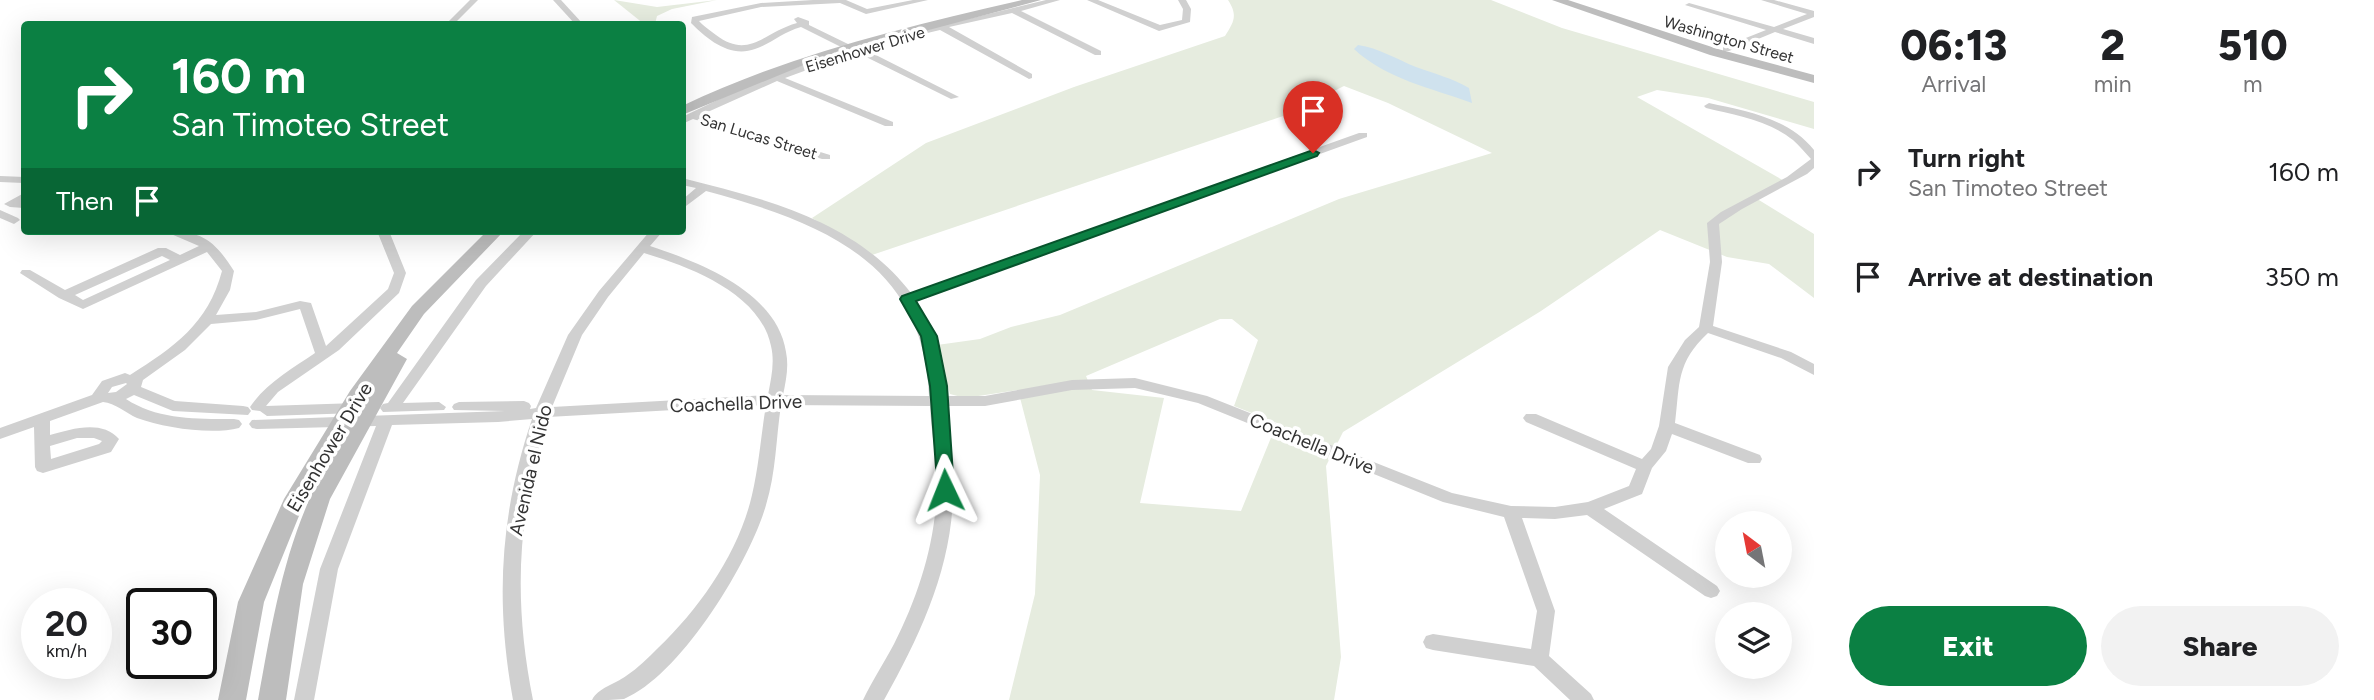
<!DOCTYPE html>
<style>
:root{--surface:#fff;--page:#f2f2f2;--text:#202124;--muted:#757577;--accent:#0b8043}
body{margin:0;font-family:Figtree,sans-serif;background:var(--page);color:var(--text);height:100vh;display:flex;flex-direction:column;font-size:26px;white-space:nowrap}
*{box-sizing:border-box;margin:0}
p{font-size:23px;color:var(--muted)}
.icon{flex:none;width:38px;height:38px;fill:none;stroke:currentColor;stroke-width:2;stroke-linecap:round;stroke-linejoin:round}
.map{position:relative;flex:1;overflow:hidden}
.drawer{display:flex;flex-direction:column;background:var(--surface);width:560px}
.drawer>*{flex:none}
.hud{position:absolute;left:21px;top:21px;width:665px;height:214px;border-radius:7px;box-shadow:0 7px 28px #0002;background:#0b8043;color:#fff;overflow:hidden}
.needle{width:46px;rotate:328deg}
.fabs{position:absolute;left:1715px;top:511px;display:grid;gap:14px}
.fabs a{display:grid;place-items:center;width:77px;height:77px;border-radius:50%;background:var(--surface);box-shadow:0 7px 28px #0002;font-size:35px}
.speed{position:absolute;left:21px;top:588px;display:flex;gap:14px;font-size:35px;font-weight:700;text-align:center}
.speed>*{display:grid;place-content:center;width:91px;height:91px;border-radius:50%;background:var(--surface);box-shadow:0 7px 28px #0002;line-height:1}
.speed small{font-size:18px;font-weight:400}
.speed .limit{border:4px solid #111;border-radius:10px;background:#fff;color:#111}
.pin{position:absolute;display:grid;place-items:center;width:60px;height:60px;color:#fff;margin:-72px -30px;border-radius:50% 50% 50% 0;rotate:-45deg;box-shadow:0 0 7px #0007}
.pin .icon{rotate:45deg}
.me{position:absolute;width:77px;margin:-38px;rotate:358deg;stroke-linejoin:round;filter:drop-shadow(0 0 5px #0008)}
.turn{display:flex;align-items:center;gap:24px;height:147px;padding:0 35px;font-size:32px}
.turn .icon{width:91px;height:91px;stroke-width:2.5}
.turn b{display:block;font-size:49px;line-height:60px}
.then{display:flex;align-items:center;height:66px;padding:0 35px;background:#0003;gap:14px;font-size:26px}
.eta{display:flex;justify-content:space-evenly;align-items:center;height:119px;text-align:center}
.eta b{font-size:42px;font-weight:800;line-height:49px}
.primary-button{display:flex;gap:14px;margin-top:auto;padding:14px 35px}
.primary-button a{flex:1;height:80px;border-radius:42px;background:var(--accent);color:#fff;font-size:28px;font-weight:800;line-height:80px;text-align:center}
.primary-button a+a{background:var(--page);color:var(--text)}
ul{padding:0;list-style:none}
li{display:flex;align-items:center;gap:21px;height:105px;padding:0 35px}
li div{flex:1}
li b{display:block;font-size:26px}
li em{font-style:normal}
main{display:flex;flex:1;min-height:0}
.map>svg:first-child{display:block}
.green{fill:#e6ecdf;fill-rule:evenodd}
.water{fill:#cfe2ee}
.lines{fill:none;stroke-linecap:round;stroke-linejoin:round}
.minor{fill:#d0d0d0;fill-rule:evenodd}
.secondary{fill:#bdbdbd;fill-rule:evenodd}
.route{fill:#0b8043;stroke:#07532c;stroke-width:2}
.labels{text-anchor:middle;stroke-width:7;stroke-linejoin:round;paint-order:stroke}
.far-street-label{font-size:16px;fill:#333;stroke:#fff}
.street-label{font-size:19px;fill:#333;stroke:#fff}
</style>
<main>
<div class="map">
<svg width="1814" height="700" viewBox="0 0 1814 700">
<rect width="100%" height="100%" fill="#fff"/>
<!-- green -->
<g class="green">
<polygon points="614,0 657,7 717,0 672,9 657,16 655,24 644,24"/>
<path d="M 1228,0 L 1491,0 L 1562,28 L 1814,102 L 1814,129 L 1708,98 L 1657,90 L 1637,97 L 1786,182 L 1754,197 L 1814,234 L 1814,298 L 1769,264 L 1727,257 L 1660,230 L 1541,311 L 1343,432 L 1326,466 L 1341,657 L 1334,700 L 1009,700 L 1035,594 L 1040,475 L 1018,390 L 965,398 L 950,394 L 937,345 L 980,339 L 1011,327 L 1060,315 L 1339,199 L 1492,153 L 1388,103 L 1344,86 L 1286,115 L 872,255 L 812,218 L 926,143 L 1074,87 L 1225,36 C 1234,22 1238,15 1228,0 ZM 1220,319 L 1232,319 L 1258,340 L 1234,406 L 1277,423 L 1241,511 L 1140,503 L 1164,398 L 1092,390 L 1086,376 Z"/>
</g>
<!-- water -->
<path class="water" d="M 1358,45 C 1379,48 1396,59 1416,67 C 1435,74 1452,78 1469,88 L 1472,103 C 1431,88 1386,79 1354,49 Z"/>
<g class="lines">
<!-- minor -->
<g class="minor">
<polygon points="470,0 478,0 454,24 446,24"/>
<polygon points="553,0 561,0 583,24 575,24"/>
<path d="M 813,0 L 846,0 L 867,9 L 913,0 L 928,0 L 866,14 L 840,3 L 761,7 L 699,21 C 703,26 710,30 716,35 C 749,60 764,32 797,23 L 794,19 L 798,17 L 809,21 L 809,25 L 848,44 L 849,46 L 845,49 L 801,27 C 783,32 772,43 755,49 C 730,58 708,40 691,23 L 692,17 L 761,3 Z"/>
<polygon points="1046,0 1060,0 1021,11 1101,51 1101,55 1095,55 1012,13 949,27 1032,74 1032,78 1029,79 940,30 919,35 915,32"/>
<polygon points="1087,0 1098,0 1160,25 1182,20 1183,9 1178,0 1186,0 1191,9 1190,22 1159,31"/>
<polygon points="1761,0 1774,0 1814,11 1814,17 1783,29 1814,38 1814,44 1775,32 1729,51 1723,51 1723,47 1766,30 1685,5 1689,3 1774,27 1807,14"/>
<polygon points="865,43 869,46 864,49 959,97 951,99 856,52 785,78 893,122 893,126 885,126 777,81 701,115 830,155 830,159 822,159 693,119 682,124 682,117 753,83"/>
<path d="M 1709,103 C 1746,111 1789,118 1814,150 L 1814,168 L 1807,174 L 1742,209 L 1719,224 L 1722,262 L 1713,326 L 1791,352 L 1814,364 L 1814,375 L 1781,358 L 1708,333 C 1676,363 1680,383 1675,423 L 1760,455 L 1762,459 L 1760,463 L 1748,463 L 1672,434 L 1666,451 L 1652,468 L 1642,494 L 1604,509 L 1717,586 L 1720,591 L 1717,596 L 1711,598 L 1705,596 L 1587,515 L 1555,519 L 1522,518 L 1555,611 L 1549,656 L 1591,694 L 1594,700 L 1570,700 L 1534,666 L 1433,650 L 1426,648 L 1423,642 L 1426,636 L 1433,634 L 1531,649 L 1537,611 L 1504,517 L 1443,502 L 1198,403 L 1135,388 L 1072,390 L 985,406 L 945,406 C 947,433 953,459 953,486 C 954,564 921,634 884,700 L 863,700 C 872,681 884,663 894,644 C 919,595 936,541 937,485 C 937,459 931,432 930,406 L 781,405 C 776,438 776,473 766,505 C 750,562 680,676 624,699 C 615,700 602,700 592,700 C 598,688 615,684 626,676 C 638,668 648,658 658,648 C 700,608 739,552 752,495 C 759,465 761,435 766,405 L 548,417 C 517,514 513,600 533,700 L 513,700 C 495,601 500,514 532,419 L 498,422 L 392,425 L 338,569 L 314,700 L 294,700 L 320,569 L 376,426 L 257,429 L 252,428 L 249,424 L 252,420 L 505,411 L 454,410 L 452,407 L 454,404 L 459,402 L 524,401 L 529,403 L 531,406 L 530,409 L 536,408 L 568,335 L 599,291 L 650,231 L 663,231 L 650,246 C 699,262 777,292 786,352 C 789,366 786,381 783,395 L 929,396 C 924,261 820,222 706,191 L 682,209 L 682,200 L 696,188 L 682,185 L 682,178 C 766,199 856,221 911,293 L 1359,133 L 1367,133 L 1367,137 L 916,300 C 934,329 942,362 944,396 L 985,396 L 1072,380 L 1135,378 L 1207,396 L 1452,493 L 1511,506 L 1555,507 L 1588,502 L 1629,486 L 1636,469 L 1526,422 L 1523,418 L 1526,414 L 1536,414 L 1642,459 L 1651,449 L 1659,426 L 1668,367 L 1685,340 L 1699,327 L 1710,262 L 1707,223 L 1721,212 L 1787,177 L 1811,159 C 1805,153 1800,146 1793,140 C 1768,120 1735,115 1706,108 L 1704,106 ZM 644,253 C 690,267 760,293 771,346 C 775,363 771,379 768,395 L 552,407 L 582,335 L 608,297 Z"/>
<polygon points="0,176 24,177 24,183 0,182"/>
<polygon points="24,193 24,208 10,207 4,204"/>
<polygon points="0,210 18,218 20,220 14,224 0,218"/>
<path d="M 164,231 C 203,231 214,240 234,271 L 230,290 L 216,315 L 256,312 L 300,301 L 311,303 L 326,346 L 388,289 L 394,273 L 377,231 L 389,231 L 406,273 L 399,293 L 339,350 L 278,392 L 266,406 L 357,403 L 365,408 L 357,413 L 267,416 L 260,411 L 252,410 L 250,407 C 266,383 292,369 315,353 L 300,309 L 256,320 L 211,324 L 185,350 L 143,380 L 141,387 L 175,401 L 243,406 L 248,407 L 251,411 L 248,415 L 173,411 L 134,395 L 126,399 C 158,420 197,419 234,419 L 239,420 L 242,424 L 239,428 C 212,435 164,428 137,418 C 126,413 115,403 103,402 L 50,421 L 50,435 C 71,429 102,419 119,439 L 111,452 L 43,473 L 37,471 L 35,467 L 34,427 L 0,439 L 0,428 L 92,395 L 102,381 L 125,373 L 130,375 C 174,347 208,324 222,271 L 207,252 L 83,309 L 59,298 L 20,273 L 22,270 L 30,270 L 65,290 L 158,248 L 166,248 L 180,255 L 199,246 ZM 162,256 L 170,260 L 83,300 L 75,295 ZM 126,383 L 127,384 L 116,392 L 108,393 L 112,387 ZM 77,438 L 94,438 L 102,441 L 99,444 L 51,459 L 50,446 Z"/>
<polygon points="524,231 537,231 486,286 403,403 439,402 446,407 444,410 383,412 380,408 383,404 388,403 476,280"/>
</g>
<!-- secondary -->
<g class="secondary">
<path d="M 1022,0 L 1041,0 L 816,60 L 682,115 L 682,106 C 791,54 905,27 1022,0 Z"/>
<polygon points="1552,0 1568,0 1718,49 1814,75 1814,83 1710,55"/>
<path d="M 487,231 L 504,231 L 424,314 L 397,353 L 407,359 L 330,499 L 303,584 L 286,700 L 258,700 C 273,618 285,539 326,466 L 303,506 L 264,602 L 246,700 L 218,700 L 238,602 L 284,499 L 350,391 L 412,306 Z"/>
</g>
</g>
<!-- route -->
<polygon class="route" points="1313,150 1319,153 1317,156 916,301 937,336 947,386 954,490 945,497 938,495 930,386 921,336 900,299 902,296"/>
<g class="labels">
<!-- far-street labels -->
<g class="far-street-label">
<text transform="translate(1729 39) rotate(16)" y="6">Washington Street</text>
<text transform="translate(865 49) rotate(-17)" y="6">Eisenhower Drive</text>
<text transform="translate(759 136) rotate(17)" y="6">San Lucas Street</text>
</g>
<!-- street labels -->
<g class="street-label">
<text transform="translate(736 403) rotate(-2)" y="7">Coachella Drive</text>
<text transform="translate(1312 443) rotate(22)" y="7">Coachella Drive</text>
<text transform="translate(329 447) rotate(-59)" y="7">Eisenhower Drive</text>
<text transform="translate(530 470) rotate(-77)" y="7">Avenida el Nido</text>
</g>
</g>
</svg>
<div class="fabs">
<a><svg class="needle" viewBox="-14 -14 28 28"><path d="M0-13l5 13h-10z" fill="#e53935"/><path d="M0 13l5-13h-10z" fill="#757577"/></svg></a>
<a><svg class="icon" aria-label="layers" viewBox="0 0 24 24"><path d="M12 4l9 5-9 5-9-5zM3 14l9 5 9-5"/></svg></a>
</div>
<div class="speed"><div>20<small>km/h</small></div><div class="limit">30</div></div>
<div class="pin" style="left:1313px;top:153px;background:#d93025"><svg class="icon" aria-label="arrive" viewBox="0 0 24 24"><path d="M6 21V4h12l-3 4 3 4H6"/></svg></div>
<svg class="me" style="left:945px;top:490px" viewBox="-20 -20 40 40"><path d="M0-17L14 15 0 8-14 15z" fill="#0b8043" stroke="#fff" stroke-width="4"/></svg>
<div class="hud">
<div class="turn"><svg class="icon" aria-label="right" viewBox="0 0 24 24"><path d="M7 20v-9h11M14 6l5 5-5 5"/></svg><div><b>160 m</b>San Timoteo Street</div></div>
<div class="then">Then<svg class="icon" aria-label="arrive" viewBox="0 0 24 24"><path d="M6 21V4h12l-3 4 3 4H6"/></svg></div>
</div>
</div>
<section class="drawer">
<div class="eta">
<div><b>06:13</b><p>Arrival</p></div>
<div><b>2</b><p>min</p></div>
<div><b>510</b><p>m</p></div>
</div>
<ul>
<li><svg class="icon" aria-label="right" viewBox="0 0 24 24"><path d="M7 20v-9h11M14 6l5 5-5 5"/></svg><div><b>Turn right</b><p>San Timoteo Street</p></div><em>160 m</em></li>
<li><svg class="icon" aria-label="arrive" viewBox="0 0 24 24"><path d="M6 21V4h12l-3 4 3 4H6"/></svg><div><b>Arrive at destination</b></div><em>350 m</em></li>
</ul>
<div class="primary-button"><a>Exit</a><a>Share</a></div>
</section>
</main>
